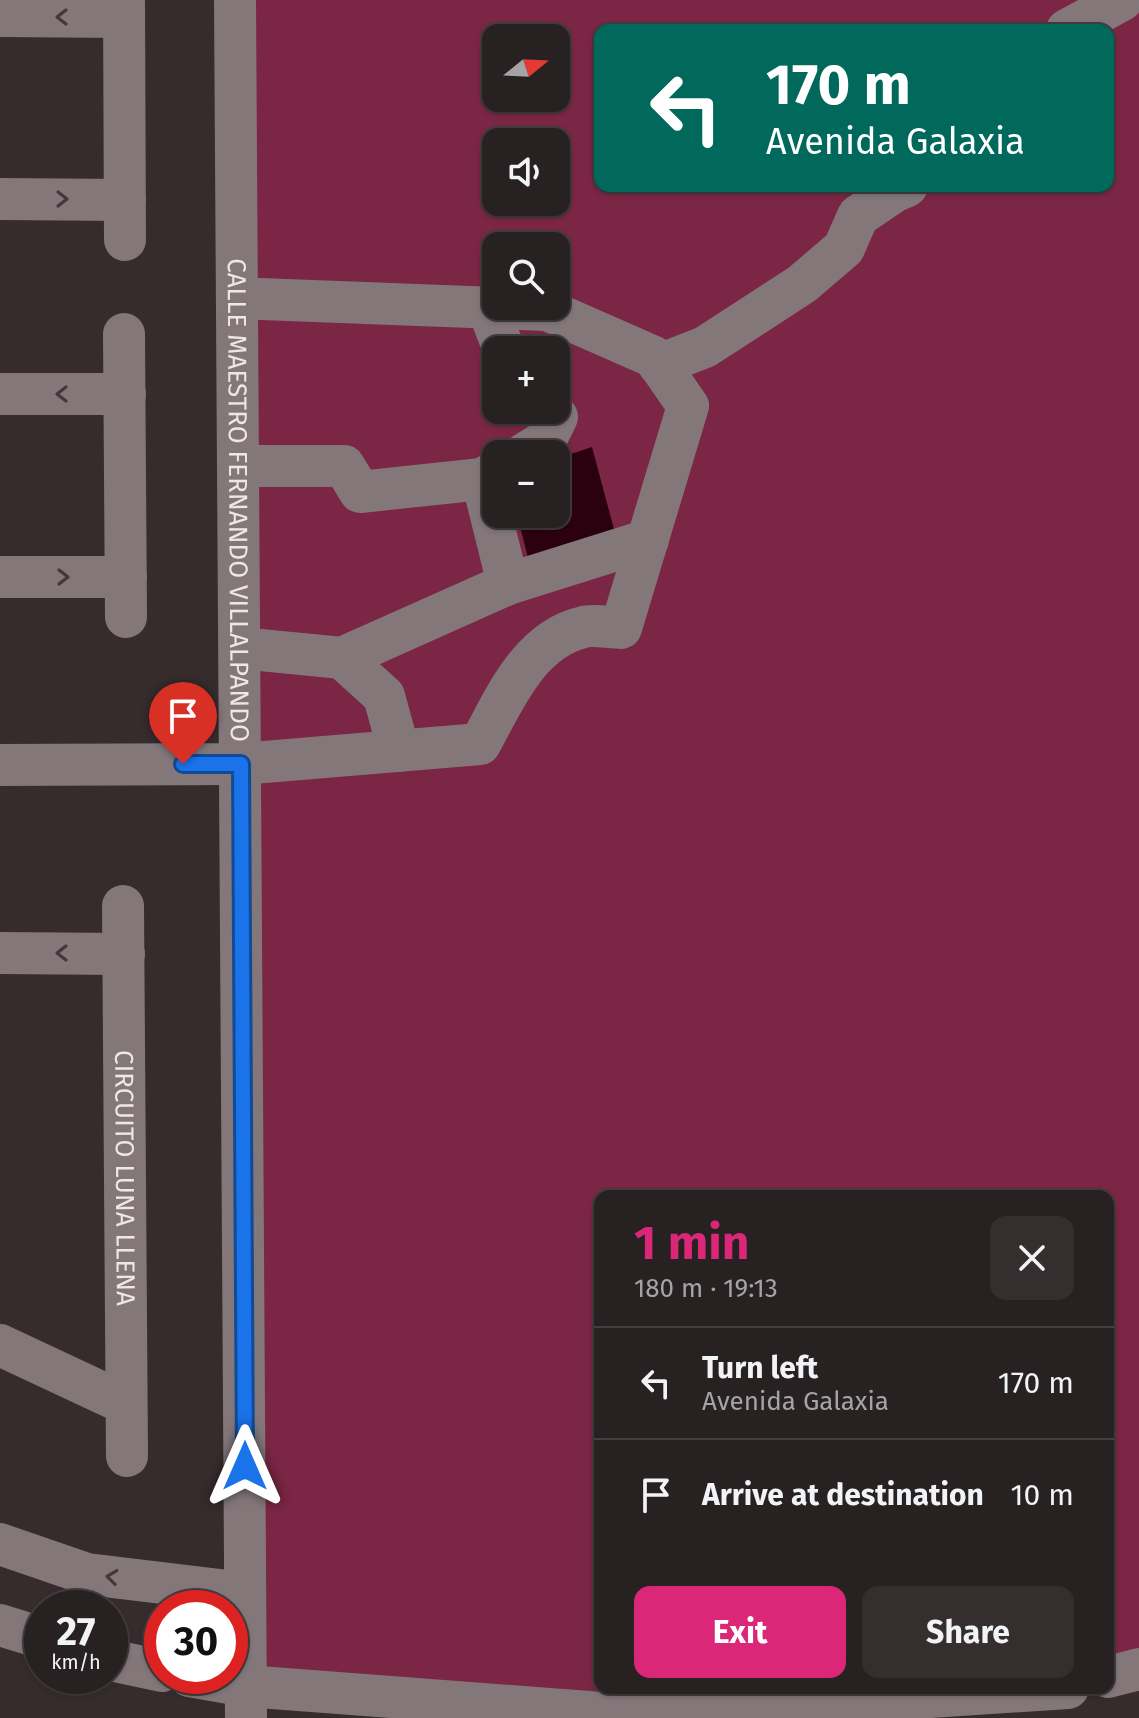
<!DOCTYPE html>
<meta charset="utf-8">
<style>
:root{--surface:#282122;--page:#342e2f;--text:#f1f3f6;--muted:#a5a3a5;--line:#443e40;--accent:#db2777}
body{margin:0;font-family:"Fira Sans",sans-serif;background:var(--page);color:var(--text);height:100vh;display:flex;flex-direction:column;font-size:30px;white-space:nowrap}
*{box-sizing:border-box;margin:0}
p{font-size:26px;color:var(--muted)}
.icon{flex:none;width:44px;height:44px;fill:none;stroke:currentColor;stroke-width:2;stroke-linecap:round;stroke-linejoin:round}
.map{position:relative;flex:1;overflow:hidden}
.drawer{position:absolute;left:594px;top:1190px;width:520px;height:504px;display:flex;flex-direction:column;background:var(--surface);border-radius:16px;box-shadow:0 2px 6px #0004,0 0 0 2px var(--line)}
.drawer>*{flex:none}
.top-card{position:absolute;left:594px;top:24px;width:520px;height:168px;border-radius:16px;box-shadow:0 2px 6px #0004,0 0 0 2px var(--line);background:#00695c;color:#fff;overflow:hidden}
.needle{width:52px;rotate:72deg}
.tools{position:absolute;left:482px;top:24px;display:grid;gap:16px}
.tools a{display:grid;place-items:center;width:88px;height:88px;border-radius:16px;background:var(--surface);box-shadow:0 2px 6px #0004,0 0 0 2px var(--line);font-size:40px}
.speed{position:absolute;left:24px;top:1590px;display:flex;gap:16px;font-size:40px;font-weight:700;text-align:center}
.speed>*{display:grid;place-content:center;width:104px;height:104px;border-radius:50%;background:var(--surface);box-shadow:0 2px 6px #0004,0 0 0 2px var(--line);line-height:1}
.speed small{font-size:20px;font-weight:400}
.speed .limit{border:12px solid #d22;background:#fff;color:#111}
.pin{position:absolute;display:grid;place-items:center;width:68px;height:68px;color:#fff;margin:-82px -34px;border-radius:50% 50% 50% 0;rotate:-45deg;box-shadow:0 0 8px #0007}
.pin .icon{rotate:45deg}
.me{position:absolute;width:88px;margin:-44px;rotate:0deg;stroke-linejoin:round;filter:drop-shadow(0 0 6px #0008)}
.turn{display:flex;align-items:center;gap:28px;height:168px;padding:0 40px;font-size:36px}
.turn .icon{width:104px;height:104px;stroke-width:2.5}
.turn b{display:block;font-size:56px;line-height:68px}
.round{display:grid;place-items:center;flex:none;width:84px;height:84px;border-radius:16px;background:var(--page)}
.head{display:flex;align-items:center;justify-content:space-between;height:136px;padding:0 40px}
h1{font-size:48px;font-weight:700;line-height:60px;color:var(--accent)}
.action{display:flex;gap:16px;margin-top:auto;padding:16px 40px}
.action a{flex:1;height:92px;border-radius:16px;background:var(--accent);color:#fff;font-size:32px;font-weight:700;line-height:92px;text-align:center}
.action a+a{background:var(--page);color:var(--text)}
ul{padding:0;list-style:none}
li{display:flex;align-items:center;gap:24px;height:112px;padding:0 40px;border-top:2px solid var(--line)}
li div{flex:1}
li b{display:block;font-size:30px}
li em{font-style:normal}
.map>svg:first-child{display:block}
.green{fill:#7b2644;fill-rule:evenodd}
.water{fill:#2b0110}
.lines{fill:none;stroke-linecap:round;stroke-linejoin:round}
.minor{stroke:#83777a;stroke-width:42}
.oneway{stroke:#42373a}
.route-casing{stroke:#114b97;stroke-width:20}
.route{stroke:#1a73e8;stroke-width:14}
.labels{text-anchor:middle;stroke-width:8;stroke-linejoin:round;paint-order:stroke}
.street-label{font-size:26px;fill:#ede7e8;stroke:#2c2224}
</style>
<div class="map">
<svg width="1139" height="1718" viewBox="0 0 1139 1718">
<rect width="100%" height="100%" fill="#362c2e"/>
<!-- green -->
<path class="green" d="M 254,0 L 1139,0 L 1139,1669 L 1108,1677 L 1108,1196 L 600,1196 L 600,1688 L 1068,1688 L 641,1716 L 260,1669 ZM 600,30 L 1108,30 L 1108,186 L 600,186 ZM 496,38 L 556,38 L 556,98 L 496,98 ZM 496,142 L 556,142 L 556,202 L 496,202 ZM 496,246 L 556,246 L 556,306 L 496,306 ZM 496,350 L 556,350 L 556,410 L 496,410 ZM 496,454 L 556,454 L 556,514 L 496,514 Z"/>
<!-- water -->
<polygon class="water" points="592,447 615,533 528,558 517,514 556,514 556,459"/>
<g class="lines">
<!-- minor -->
<g class="minor">
<polyline points="124,0 125,240"/>
<path id="s1" d="M 235,0 L 246,1718"/>
<polyline points="0,16 124,17"/>
<polyline points="1067,30 1122,0"/>
<polyline points="0,199 125,200"/>
<polyline points="488,308 504,350"/>
<polyline points="124,334 126,617"/>
<polyline points="659,365 705,347 802,284 844,248 858,216 895,191 907,186"/>
<polyline points="0,394 125,394"/>
<polyline points="524,454 545,441 557,417 551,410"/>
<polyline points="239,466 344,466 360,492 482,479 496,471"/>
<polyline points="482,479 508,584 648,540"/>
<polyline points="0,577 126,577"/>
<polyline points="240,648 342,658 508,584"/>
<polyline points="342,658 384,696 399,751"/>
<path d="M 0,765 L 241,764 L 480,744 C 504,700 529,639 584,627 C 594,624 610,628 621,628 L 688,406 L 654,357 L 547,310 L 237,298"/>
<path id="s2" d="M 123,906 L 127,1456"/>
<polyline points="0,953 124,954"/>
<polyline points="0,1345 126,1404"/>
<polyline points="0,1544 87,1574 245,1593"/>
<polyline points="0,1625 42,1638"/>
<polyline points="110,1660 162,1671"/>
<polyline points="189,1676 246,1686 641,1716 1068,1688"/>
<polyline points="1108,1677 1139,1669"/>
</g>
</g>
<!-- one-way arrows -->
<defs><path id="oneway-chevron" d="M-2-3.5L2.5 0L-2 3.5" fill="none" stroke-width="1.6" stroke-linecap="round" stroke-linejoin="round" transform="scale(2)"/></defs>
<g class="oneway">
<use href="#oneway-chevron" transform="translate(62 17) rotate(-180)"/>
<use href="#oneway-chevron" transform="translate(62 199)"/>
<use href="#oneway-chevron" transform="translate(62 394) rotate(-180)"/>
<use href="#oneway-chevron" transform="translate(63 577)"/>
<use href="#oneway-chevron" transform="translate(62 953) rotate(-180)"/>
<use href="#oneway-chevron" transform="translate(112 1577) rotate(-173)"/>
</g>
<g class="lines">
<!-- route casing -->
<g class="route-casing">
<polyline id="route" points="183,764 241,764 245,1466"/>
</g>
<!-- route -->
<use href="#route" class="route"/>
</g>
<g class="labels">
<!-- street labels -->
<g class="street-label">
<text dy="9" stroke="none"><textPath href="#s1" startOffset="500">CALLE MAESTRO FERNANDO VILLALPANDO</textPath></text>
<text dy="9" stroke="none"><textPath href="#s2" startOffset="272">CIRCUITO LUNA LLENA</textPath></text>
</g>
</g>
</svg>
<div class="tools">
<a><svg class="needle" viewBox="-14 -14 28 28"><path d="M0-13l5 13h-10z" fill="#e53935"/><path d="M0 13l5-13h-10z" fill="#a5a3a5"/></svg></a>
<a><svg class="icon" aria-label="sound" viewBox="0 0 24 24"><path d="M4 9h4l5-4v14l-5-4H4zM17 9q2 3 0 6"/></svg></a>
<a><svg class="icon" aria-label="search" viewBox="0 0 24 24"><circle cx="10" cy="10" r="6"/><path d="M15 15l6 6"/></svg></a>
<a>+</a>
<a>−</a>
</div>
<div class="speed"><div>27<small>km/h</small></div><div class="limit">30</div></div>
<div class="pin" style="left:183px;top:764px;background:#d93025"><svg class="icon" aria-label="arrive" viewBox="0 0 24 24"><path d="M6 21V4h12l-3 4 3 4H6"/></svg></div>
<svg class="me" style="left:245px;top:1466px" viewBox="-20 -20 40 40"><path d="M0-17L14 15 0 8-14 15z" fill="#1a73e8" stroke="#fff" stroke-width="4"/></svg>
<div class="top-card">
<div class="turn"><svg class="icon" aria-label="left" viewBox="0 0 24 24"><path d="M17 20v-9H6M10 6l-5 5 5 5"/></svg><div><b>170 m</b>Avenida Galaxia</div></div>
</div>
<section class="drawer">
<div class="head"><div><h1>1 min</h1><p>180 m · 19:13</p></div><a class="round"><svg class="icon" aria-label="close" viewBox="0 0 24 24"><path d="M6 6l12 12M18 6L6 18"/></svg></a></div>
<ul>
<li><svg class="icon" aria-label="left" viewBox="0 0 24 24"><path d="M17 20v-9H6M10 6l-5 5 5 5"/></svg><div><b>Turn left</b><p>Avenida Galaxia</p></div><em>170 m</em></li>
<li><svg class="icon" aria-label="arrive" viewBox="0 0 24 24"><path d="M6 21V4h12l-3 4 3 4H6"/></svg><div><b>Arrive at destination</b></div><em>10 m</em></li>
</ul>
<div class="action"><a>Exit</a><a>Share</a></div>
</section>
</div>
